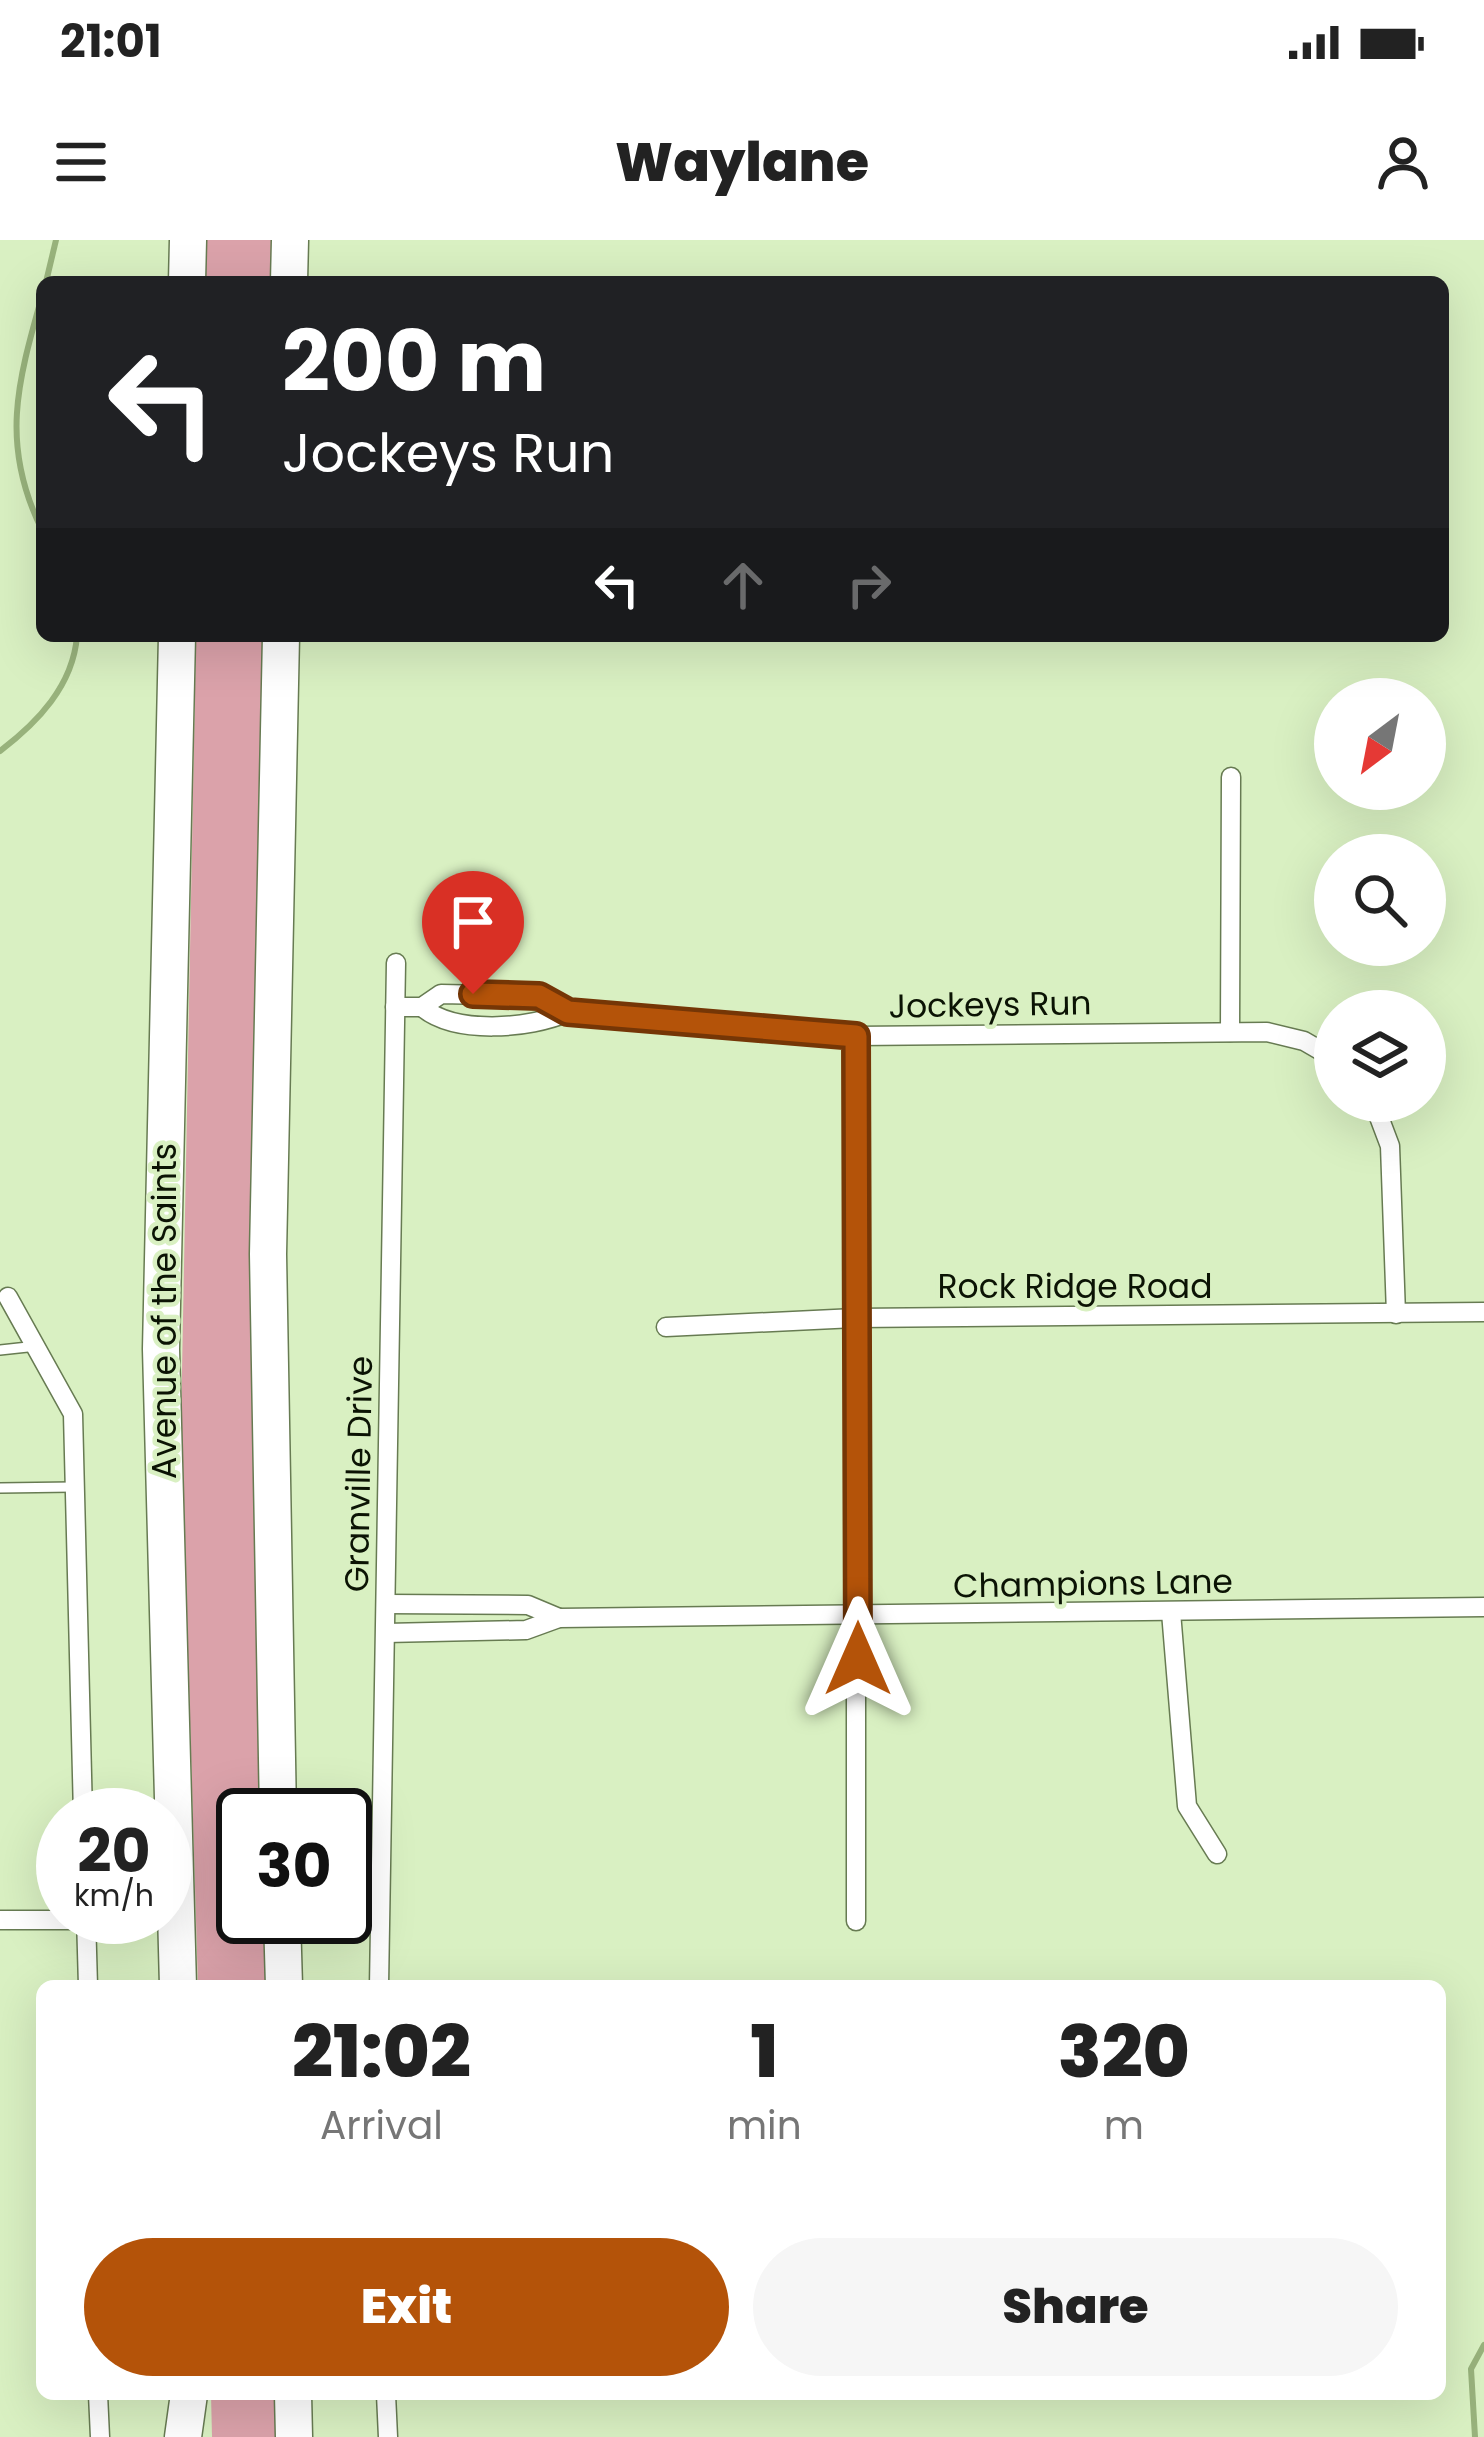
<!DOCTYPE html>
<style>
:root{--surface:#fff;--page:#f6f6f6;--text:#222;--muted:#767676;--accent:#b45309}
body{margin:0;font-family:Poppins,sans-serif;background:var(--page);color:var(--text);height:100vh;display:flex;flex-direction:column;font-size:45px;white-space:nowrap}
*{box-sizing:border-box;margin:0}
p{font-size:39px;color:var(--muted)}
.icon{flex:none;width:66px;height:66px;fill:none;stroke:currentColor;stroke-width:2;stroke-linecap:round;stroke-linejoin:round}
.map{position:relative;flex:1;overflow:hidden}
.drawer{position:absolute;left:36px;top:1740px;width:1410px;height:420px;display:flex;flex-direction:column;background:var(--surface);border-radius:18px;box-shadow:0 12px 48px #0002}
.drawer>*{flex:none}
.hud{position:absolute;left:36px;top:36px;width:1413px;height:366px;border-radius:18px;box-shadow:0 12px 48px #0002;background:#202124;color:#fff;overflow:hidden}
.needle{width:78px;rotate:212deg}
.controls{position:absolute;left:1314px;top:438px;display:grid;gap:24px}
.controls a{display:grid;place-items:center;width:132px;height:132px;border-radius:50%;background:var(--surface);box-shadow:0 12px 48px #0002;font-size:60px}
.speed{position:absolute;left:36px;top:1548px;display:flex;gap:24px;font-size:60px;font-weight:700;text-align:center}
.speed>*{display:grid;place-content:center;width:156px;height:156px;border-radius:50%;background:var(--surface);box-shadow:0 12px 48px #0002;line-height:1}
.speed small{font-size:30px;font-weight:400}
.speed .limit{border:6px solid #111;border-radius:18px;background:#fff;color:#111}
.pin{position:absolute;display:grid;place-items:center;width:102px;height:102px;color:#fff;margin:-123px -51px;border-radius:50% 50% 50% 0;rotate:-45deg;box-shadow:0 0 12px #0007}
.pin .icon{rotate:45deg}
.me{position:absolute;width:132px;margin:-66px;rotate:0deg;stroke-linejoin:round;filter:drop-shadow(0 0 9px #0008)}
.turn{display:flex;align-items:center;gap:42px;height:252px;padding:0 48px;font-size:54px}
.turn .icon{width:156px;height:156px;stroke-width:2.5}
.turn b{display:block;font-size:84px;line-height:102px}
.lanes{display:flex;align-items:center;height:114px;padding:0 48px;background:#0003;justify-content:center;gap:60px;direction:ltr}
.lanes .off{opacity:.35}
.eta{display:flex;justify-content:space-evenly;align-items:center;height:204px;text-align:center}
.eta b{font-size:72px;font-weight:800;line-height:84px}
.cta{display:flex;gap:24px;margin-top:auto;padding:24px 48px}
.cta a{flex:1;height:138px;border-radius:72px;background:var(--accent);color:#fff;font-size:48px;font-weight:800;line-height:138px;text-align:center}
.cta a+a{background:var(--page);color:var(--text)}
.status{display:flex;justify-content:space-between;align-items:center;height:84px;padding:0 60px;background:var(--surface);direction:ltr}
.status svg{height:33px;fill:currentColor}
header{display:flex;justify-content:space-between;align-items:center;height:156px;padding:0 48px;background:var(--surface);font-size:54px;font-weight:800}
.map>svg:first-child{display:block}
.green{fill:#dba2aa}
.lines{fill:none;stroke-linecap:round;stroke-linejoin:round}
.stream{stroke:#98b27c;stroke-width:6}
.lane-casing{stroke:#677b52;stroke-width:12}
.street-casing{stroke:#677b52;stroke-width:21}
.highway-casing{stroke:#677b52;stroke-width:39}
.lane{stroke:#fff;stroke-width:9}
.street{stroke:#fff;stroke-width:18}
.highway{stroke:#fff;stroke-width:36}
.route-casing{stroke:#753606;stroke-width:30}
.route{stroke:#b45309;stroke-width:21}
.labels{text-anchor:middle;stroke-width:9;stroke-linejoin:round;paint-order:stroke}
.street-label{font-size:33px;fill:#0b1304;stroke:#d9f0c2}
</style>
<div class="status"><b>21:01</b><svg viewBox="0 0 49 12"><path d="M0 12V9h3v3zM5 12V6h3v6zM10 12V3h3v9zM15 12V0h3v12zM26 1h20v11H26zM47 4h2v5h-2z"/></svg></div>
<header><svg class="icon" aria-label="menu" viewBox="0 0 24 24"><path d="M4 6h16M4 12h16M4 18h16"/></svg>Waylane<svg class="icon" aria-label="person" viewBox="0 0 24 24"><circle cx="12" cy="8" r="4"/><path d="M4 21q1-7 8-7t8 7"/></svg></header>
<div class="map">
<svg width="1484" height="2197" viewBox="0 0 1484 2197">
<rect width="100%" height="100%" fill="#d9f0c2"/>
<!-- green -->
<g class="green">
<polygon points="206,0 274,0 274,42 205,42"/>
<polygon points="196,396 268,396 253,1147 263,1575 243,1575 243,1677 266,1677 269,1746 198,1746 181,1184"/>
<polygon points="211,2154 280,2154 281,2197 212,2197"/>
</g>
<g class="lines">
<!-- stream -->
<g class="stream">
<polyline points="46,42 56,0"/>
<path d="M 42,56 C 17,144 0,205 42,290"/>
<path d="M 0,511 C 37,483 73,446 77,396"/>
<polyline points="1475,2197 1471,2129 1484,2105"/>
</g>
<!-- lane casing -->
<g class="lane-casing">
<g id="lane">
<polyline points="0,1110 37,1106"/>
<polyline points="0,1248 73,1247"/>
</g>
</g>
<!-- street casing -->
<g class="street-casing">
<g id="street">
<polyline points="395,767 422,767 441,754 539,756 568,772 856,796 1267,792 1304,801 1335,819"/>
<path d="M 422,767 C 455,795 529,789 568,772"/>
<polyline points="1230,792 1231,537"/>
<polyline points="1373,861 1390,906 1396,1074"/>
<polyline points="8,1057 73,1174 83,1575"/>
<polyline points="666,1087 855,1078 1484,1072"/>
<polyline points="386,1364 528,1365 559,1378"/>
<polyline points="1171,1372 1187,1566 1217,1614"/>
<polyline points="386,1393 526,1390 559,1378 1484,1367"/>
<polyline points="86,1677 88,1746"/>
<polyline points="0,1680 86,1680"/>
<polyline points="856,1681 856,796"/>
<polyline points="379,1746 396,723"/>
<polyline points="98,2154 100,2197"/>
<polyline points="386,2154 388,2197"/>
</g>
</g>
<!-- highway casing -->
<g class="highway-casing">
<g id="highway">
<polyline points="187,42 188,0"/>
<polyline points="289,42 290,0"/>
<polyline points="177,396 161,1109 178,1746"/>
<polyline points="278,1575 268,1014 281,396"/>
<polyline points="282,1677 284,1746"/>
<polyline points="293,2154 294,2197"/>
<polyline points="183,2197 189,2154"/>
</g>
</g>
<!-- lane -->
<use href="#lane" class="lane"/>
<!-- street -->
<use href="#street" class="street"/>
<!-- highway -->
<use href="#highway" class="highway"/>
</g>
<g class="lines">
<!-- route casing -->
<g class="route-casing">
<polyline id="route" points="473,754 539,756 568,772 856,796 858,1419"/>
</g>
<!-- route -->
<use href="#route" class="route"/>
</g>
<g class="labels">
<!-- street labels -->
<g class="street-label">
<text transform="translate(990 764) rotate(-1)" y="12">Jockeys Run</text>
<text x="1075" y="1058">Rock Ridge Road</text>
<text transform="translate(164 1071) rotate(-90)" y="12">Avenue of the Saints</text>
<text transform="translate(358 1234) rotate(-89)" y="12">Granville Drive</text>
<text transform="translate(1093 1343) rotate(-1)" y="12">Champions Lane</text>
</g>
</g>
</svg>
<div class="controls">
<a><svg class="needle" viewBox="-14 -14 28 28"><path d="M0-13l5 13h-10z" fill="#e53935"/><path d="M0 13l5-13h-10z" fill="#767676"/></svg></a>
<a><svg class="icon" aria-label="search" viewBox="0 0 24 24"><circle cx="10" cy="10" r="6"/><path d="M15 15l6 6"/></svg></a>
<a><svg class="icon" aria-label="layers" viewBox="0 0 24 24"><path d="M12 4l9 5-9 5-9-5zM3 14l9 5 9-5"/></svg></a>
</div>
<div class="speed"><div>20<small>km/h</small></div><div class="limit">30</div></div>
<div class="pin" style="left:473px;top:754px;background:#d93025"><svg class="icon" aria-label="arrive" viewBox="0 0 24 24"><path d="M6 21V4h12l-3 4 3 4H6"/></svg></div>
<svg class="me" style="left:858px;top:1419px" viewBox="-20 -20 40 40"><path d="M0-17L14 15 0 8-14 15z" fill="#b45309" stroke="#fff" stroke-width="4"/></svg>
<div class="hud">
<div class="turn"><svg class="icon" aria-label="left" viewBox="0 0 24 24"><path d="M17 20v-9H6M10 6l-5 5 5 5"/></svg><div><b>200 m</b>Jockeys Run</div></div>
<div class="lanes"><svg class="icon" aria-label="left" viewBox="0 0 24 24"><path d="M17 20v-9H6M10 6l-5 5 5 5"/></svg><svg class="icon off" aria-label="ahead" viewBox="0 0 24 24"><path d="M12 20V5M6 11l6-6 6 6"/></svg><svg class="icon off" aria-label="right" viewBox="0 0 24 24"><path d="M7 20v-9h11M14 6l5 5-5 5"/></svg></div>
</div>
<section class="drawer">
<div class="eta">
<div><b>21:02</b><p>Arrival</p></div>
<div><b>1</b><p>min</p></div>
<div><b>320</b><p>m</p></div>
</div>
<div class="cta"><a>Exit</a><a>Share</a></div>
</section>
</div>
